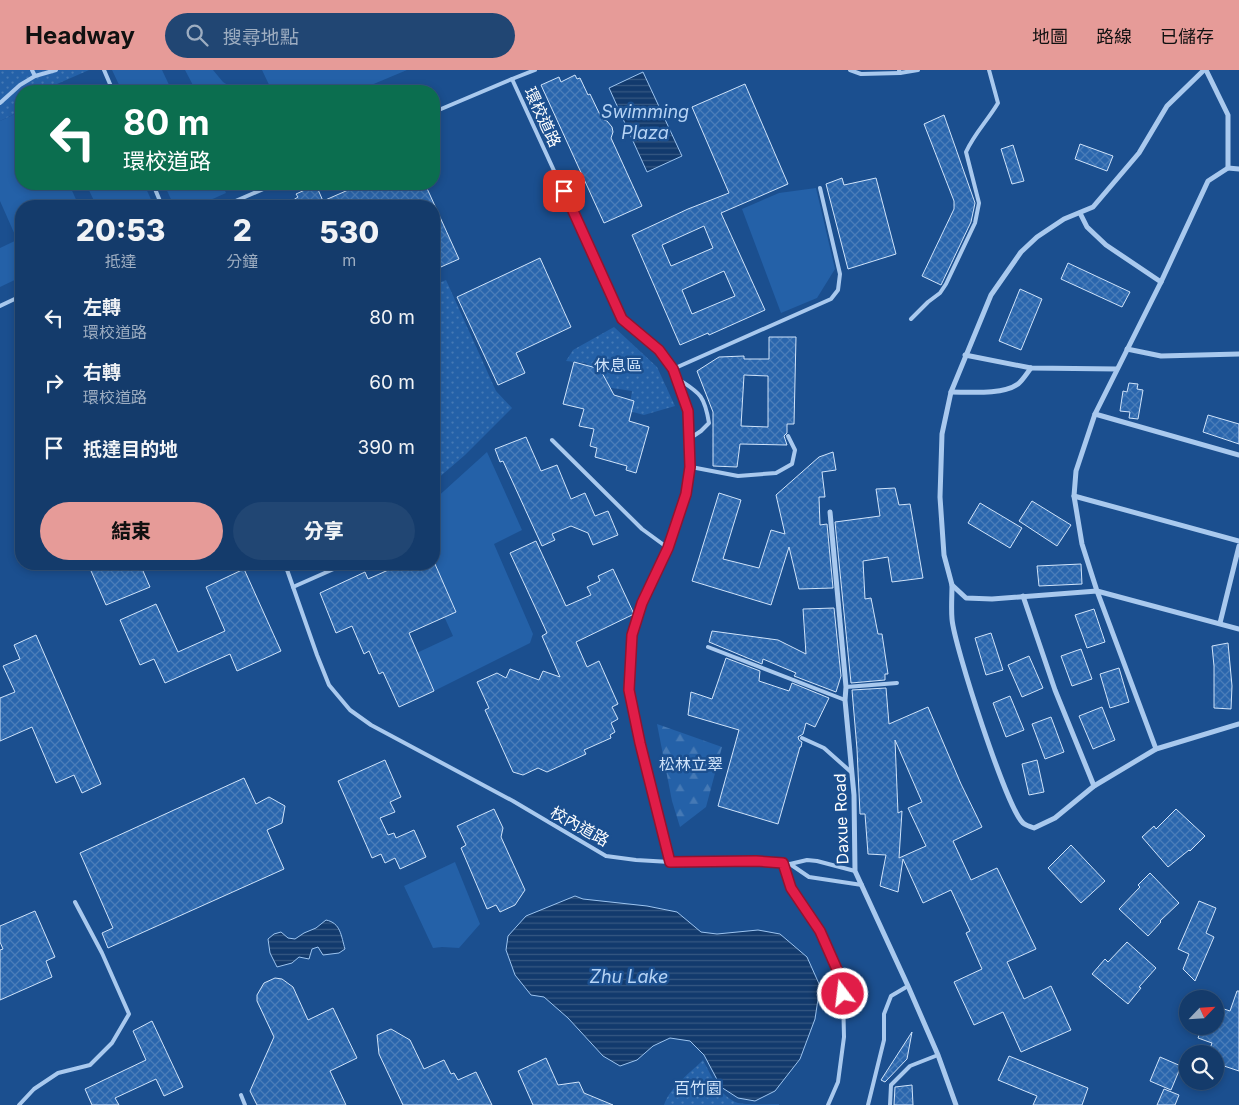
<!DOCTYPE html>
<html lang="zh-TW">
<meta charset="utf-8">
<style>
:root{--surface:#143b6b;--page:#214673;--text:#f1f3f6;--muted:#9dadc1;--line:#33557e;--accent:#e69b98}
body{margin:0;font-family:Inter,"Noto Sans TC",sans-serif;background:var(--page);color:var(--text);height:100vh;display:flex;flex-direction:column;font-size:19px;white-space:nowrap}
*{box-sizing:border-box;margin:0}
p{font-size:16px;color:var(--muted)}
.icon{flex:none;width:28px;height:28px;fill:none;stroke:currentColor;stroke-width:2;stroke-linecap:round;stroke-linejoin:round}
.map{position:relative;flex:1;overflow:hidden}
.drawer{position:absolute;left:15px;top:130px;width:425px;height:370px;display:flex;flex-direction:column;background:var(--surface);border-radius:20px;box-shadow:0 2px 8px #0003,0 0 0 1px var(--line)}
.drawer>*{flex:none}
.top-card{position:absolute;left:15px;top:15px;width:425px;height:105px;border-radius:20px;box-shadow:0 2px 8px #0003,0 0 0 1px var(--line);background:#0b6e4f;color:#fff;overflow:hidden}
.needle{width:32px;rotate:65deg}
.fabs{position:absolute;left:1179px;top:920px;display:grid;gap:10px}
.fabs a{display:grid;place-items:center;width:45px;height:45px;border-radius:50%;background:var(--surface);box-shadow:0 2px 8px #0003,0 0 0 1px var(--line);font-size:25px}
.pin{position:absolute;display:grid;place-items:center;width:42px;height:42px;color:#fff;margin:-21px;border-radius:10px;box-shadow:0 2px 8px #0006}
.me{position:absolute;width:55px;margin:-28px;rotate:345deg;stroke-linejoin:round;filter:drop-shadow(0 0 4px #0008)}
.turn{display:flex;align-items:center;gap:18px;height:105px;padding:0 25px;font-size:22px}
.turn .icon{width:65px;height:65px;stroke-width:2.5}
.turn b{display:block;font-size:35px;line-height:42px}
.eta{display:flex;justify-content:space-evenly;align-items:center;height:85px;text-align:center}
.eta b{font-size:30px;font-weight:800;line-height:35px}
.action{display:flex;gap:10px;margin-top:auto;padding:10px 25px}
.action a{flex:1;height:58px;border-radius:30px;background:var(--accent);color:#111;font-size:20px;font-weight:800;line-height:58px;text-align:center}
.action a+a{background:var(--page);color:var(--text)}
ul{padding:0;list-style:none}
li{display:flex;align-items:center;gap:15px;height:65px;padding:0 25px}
li div{flex:1}
li b{display:block;font-size:19px}
li em{font-style:normal}
header{display:flex;align-items:center;gap:30px;box-sizing:border-box;height:70px;padding:0 25px;background:var(--accent);color:#111}
header strong{font-size:24px}
nav{display:flex;gap:28px;margin-inline-start:auto;font-size:18px}
.search{width:350px;height:45px;background:var(--page);display:flex;align-items:center;gap:12px;box-sizing:border-box;padding:0 18px;border-radius:28px;color:var(--muted);font-size:19px}
.map>svg:first-child{display:block}
.grass{fill:#2461a8}
.forest{fill:url(#forest-firs)}
.park{fill:url(#park-dots)}
.water{fill:url(#water-rules);stroke:#9cc4f0}
.building{fill:url(#building-cross-hatch);stroke:#cfe3fa;fill-rule:evenodd}
.lines{fill:none;stroke-linecap:round;stroke-linejoin:round}
.service{stroke:#a9c9ee;stroke-width:4}
.minor{stroke:#a9c9ee;stroke-width:5}
.route-casing{stroke:#92132f;stroke-width:12}
.route{stroke:#e11d48;stroke-width:9}
.labels{text-anchor:middle;stroke-width:5;stroke-linejoin:round;paint-order:stroke}
.street-label{font-size:16px;fill:#fff;stroke:#1b4f8f}
.park-label{font-size:16px;fill:#cfe3fa;stroke:#1b4f8f}
.water-label{font-size:18px;font-style:italic;fill:#b5d3f5;stroke:#1b4f8f}
</style>
<header>
<strong>Headway</strong>
<div class="search"><svg class="icon" aria-label="search" viewBox="0 0 24 24"><circle cx="10" cy="10" r="6"/><path d="M15 15l6 6"/></svg>搜尋地點</div>
<nav><a>地圖</a><a>路線</a><a>已儲存</a></nav>
</header>
<div class="map">
<svg width="1239" height="1035" viewBox="0 0 1239 1035">
<defs>
<pattern id="forest-firs" width="22" height="20" patternUnits="userSpaceOnUse" patternTransform="scale(1.25)"><rect width="22" height="20" fill="#2461a8"/><path d="M5 1l3.5 6h-7zM16 11l3.5 6h-7z" fill="#4579b5"/></pattern>
<pattern id="park-dots" width="8" height="8" patternUnits="userSpaceOnUse" patternTransform="scale(1.25)"><rect width="8" height="8" fill="#2461a8"/><path d="M2 2h.1M6 6h.1" fill="none" stroke="#4579b5" stroke-width="1.8" stroke-linecap="round"/></pattern>
<pattern id="water-rules" width="6" height="5" patternUnits="userSpaceOnUse" patternTransform="scale(1.25)"><rect width="6" height="5" fill="#123a6d"/><path d="M0 2.5h6" fill="none" stroke="#365883"/></pattern>
<pattern id="building-cross-hatch" width="8" height="8" patternUnits="userSpaceOnUse" patternTransform="scale(1.25)"><rect width="8" height="8" fill="#2a66ad"/><path d="M0 0l8 8M0 8l8-8" fill="none" stroke="#4a7db9"/></pattern>
</defs>
<rect width="100%" height="100%" fill="#1b4f8f"/>
<!-- grass -->
<g class="grass">
<polygon points="112,0 162,0 172,21 122,21"/>
<polygon points="185,0 213,0 223,12 237,21 196,21"/>
<polygon points="262,0 407,0 357,21 272,21"/>
<polygon points="21,41 21,114 69,114 79,136 21,136 21,163 15,165 0,131 0,51"/>
<polygon points="86,114 144,114 154,136 93,136 96,135"/>
<polygon points="164,114 222,114 226,123 197,136 174,136"/>
<polygon points="816,118 835,199 817,228 781,243 742,139 779,123"/>
<polygon points="21,168 21,207 0,217 0,178"/>
<polygon points="487,382 522,460 494,474 533,564 530,573 434,621 422,624 406,588 453,566 420,494 434,494 434,430"/>
<polygon points="455,792 480,854 459,878 442,877 433,878 404,816"/>
</g>
<!-- forest -->
<polygon class="forest" points="657,654 722,677 706,737 680,757 672,731"/>
<!-- park -->
<g class="park">
<polygon points="0,0 89,0 41,21 21,21 21,41 0,51"/>
<polygon points="446,210 496,321 512,338 465,385 436,410 434,405 434,215"/>
<polygon points="614,257 657,297 675,336 644,345 629,341 632,321 605,317 586,293 566,291 573,280"/>
<path d="M 703,990 C 711,1005 720,1027 738,1033 C 746,1035 769,1034 779,1034 L 779,1035 L 664,1035 C 670,1017 690,1003 703,990 Z"/>
</g>
<!-- water -->
<g class="water">
<polygon points="643,2 682,86 647,102 609,18"/>
<polygon points="575,826 583,829 647,836 677,842 701,862 717,864 758,860 780,864 807,887 820,916 815,949 800,989 775,1021 755,1031 738,1028 721,1017 704,985 690,971 670,968 653,976 637,990 620,996 603,986 568,948 544,927 531,925 515,905 506,880 508,866 526,846"/>
<path d="M 326,850 C 341,853 341,866 345,879 L 339,883 L 323,885 L 318,877 L 312,879 L 309,889 L 299,887 L 292,893 L 277,897 L 270,883 L 268,869 L 274,864 L 281,862 L 288,868 L 295,869 L 304,863 L 316,858 Z"/>
</g>
<!-- building -->
<g class="building">
<polygon points="575,5 577,9 580,8 588,25 590,24 602,49 607,51 612,57 613,62 611,68 642,136 604,153 541,15 559,7 561,12"/>
<path d="M 745,14 L 788,114 L 721,143 L 765,240 L 709,265 L 708,263 L 680,275 L 632,165 L 688,139 L 729,123 L 692,37 ZM 704,156 L 713,178 L 671,196 L 662,175 ZM 724,201 L 735,226 L 692,244 L 682,220 Z"/>
<polygon points="944,45 975,133 971,152 941,215 922,206 954,139 954,131 924,54"/>
<polygon points="1080,74 1113,86 1107,101 1075,89"/>
<polygon points="1013,75 1024,111 1012,114 1001,79"/>
<polygon points="842,108 844,115 876,108 896,184 848,199 826,114"/>
<polygon points="362,114 425,114 459,189 434,200 434,136 284,136 298,127 296,124 316,115 323,131"/>
<polygon points="540,188 571,257 516,283 525,303 498,315 457,227"/>
<polygon points="1068,193 1130,222 1122,237 1061,209"/>
<polygon points="1020,219 1042,229 1021,280 999,271"/>
<path d="M 769,267 L 796,267 L 794,354 L 787,354 L 787,363 L 784,366 L 787,375 L 740,374 L 737,397 L 713,396 L 713,342 L 697,301 L 719,287 L 744,286 L 744,289 L 769,289 ZM 744,305 L 768,306 L 768,357 L 741,356 Z"/>
<polygon points="574,292 600,299 614,325 634,331 629,351 649,357 636,403 626,400 627,396 595,387 597,378 590,376 594,359 579,356 584,339 563,334"/>
<polygon points="1129,313 1138,314 1137,319 1143,320 1138,349 1129,348 1130,342 1120,341 1123,321 1127,322"/>
<polygon points="1208,345 1239,354 1239,374 1203,362"/>
<polygon points="526,367 541,401 557,395 571,429 585,423 595,446 608,441 618,465 593,475 588,463 571,456 552,464 555,470 542,476 503,391 500,392 495,379"/>
<polygon points="833,382 836,400 822,402 825,427 819,427 820,455 827,454 833,518 799,519 789,477 771,535 692,511 719,423 741,430 723,489 759,498 771,460 785,464 776,425 819,387"/>
<polygon points="895,418 899,435 910,434 923,508 892,512 888,487 863,491 865,529 871,528 878,564 882,564 888,604 885,604 885,610 851,613 835,452 880,446 876,419"/>
<polygon points="1032,431 1071,455 1057,476 1019,451"/>
<polygon points="980,433 1022,458 1010,478 968,453"/>
<polygon points="536,471 566,536 591,525 587,517 600,511 598,506 613,499 634,544 576,572 587,597 599,591 618,634 612,637 618,649 611,653 615,662 610,665 611,668 584,680 586,684 547,702 538,698 523,705 513,702 485,640 489,638 477,612 497,603 506,608 510,599 539,610 543,601 560,607 542,566 547,563 510,483"/>
<polygon points="88,494 140,494 150,517 106,535"/>
<polygon points="402,494 435,494 456,542 409,563 434,621 399,637 383,602 379,604 369,581 364,584 352,556 336,563 320,523 365,502 368,509"/>
<polygon points="1081,494 1082,514 1039,516 1037,496"/>
<polygon points="244,499 281,581 237,601 230,584 165,613 154,589 140,595 120,550 156,534 178,582 225,561 206,517"/>
<polygon points="834,538 841,606 836,622 794,606 796,603 763,589 762,594 709,572 712,561 778,570 806,584 803,539"/>
<polygon points="1094,539 1105,572 1087,578 1075,545"/>
<polygon points="991,563 1003,600 986,605 975,568"/>
<polygon points="36,565 101,714 82,723 74,705 56,713 32,657 0,671 0,628 15,622 3,596 20,589 14,575"/>
<polygon points="1228,573 1232,616 1231,639 1214,638 1214,596 1212,576"/>
<polygon points="1081,579 1092,609 1072,616 1061,586"/>
<polygon points="1029,586 1043,618 1022,627 1008,595"/>
<polygon points="726,588 760,601 759,611 789,621 792,613 829,628 815,657 806,653 803,664 798,667 799,670 802,672 801,677 800,677 778,754 718,736 739,660 688,645 691,622 712,629"/>
<polygon points="1119,598 1129,632 1110,638 1100,604"/>
<path d="M 886,618 L 889,654 L 928,637 L 961,714 L 982,757 L 953,771 L 971,810 L 997,798 L 1036,879 L 1007,892 L 1024,929 L 1051,916 L 1071,960 L 1021,982 L 1003,942 L 974,955 L 954,912 L 982,899 L 966,863 L 970,861 L 951,820 L 923,833 L 903,789 L 898,822 L 880,816 L 886,785 L 868,784 L 865,744 L 860,744 L 857,679 L 852,620 ZM 895,670 L 922,732 L 908,738 L 926,776 L 899,788 L 902,741 L 898,743 Z"/>
<polygon points="1010,626 1024,660 1006,667 993,633"/>
<polygon points="1102,637 1115,670 1093,679 1079,646"/>
<polygon points="1051,647 1064,682 1045,689 1032,654"/>
<polygon points="385,690 401,727 390,732 395,742 380,748 388,765 394,763 396,768 414,760 426,787 400,799 395,788 385,793 381,784 372,788 338,711"/>
<polygon points="1037,690 1044,722 1029,725 1022,694"/>
<polygon points="244,708 256,734 269,727 285,736 282,753 267,760 284,799 108,878 102,863 113,858 80,783"/>
<polygon points="494,739 503,758 501,767 525,820 515,835 500,842 496,835 487,839 461,778 466,775 457,756"/>
<polygon points="1176,739 1205,766 1190,781 1189,780 1168,797 1142,767 1154,756 1156,759"/>
<polygon points="1071,775 1105,811 1081,833 1048,798"/>
<polygon points="1150,803 1179,833 1160,851 1161,852 1148,866 1119,839 1140,817 1138,815"/>
<polygon points="1199,831 1216,838 1206,863 1214,867 1195,911 1183,899 1189,884 1178,879"/>
<polygon points="35,841 55,887 46,891 52,907 0,930 0,880 3,879 0,872 0,856"/>
<polygon points="1127,872 1156,898 1139,917 1141,918 1128,934 1092,904 1105,889 1108,892"/>
<polygon points="275,908 282,909 293,917 308,950 333,938 357,988 330,1001 346,1035 257,1035 250,1021 274,967 257,931 257,925 264,913"/>
<polygon points="1237,921 1239,921 1239,1001 1215,993 1215,984 1208,984 1212,973 1198,968 1202,956 1215,956 1215,936 1230,941"/>
<polygon points="152,951 183,1017 164,1026 156,1009 115,1028 119,1035 92,1035 85,1019 146,990 133,961"/>
<polygon points="391,959 410,970 424,999 444,990 451,1004 454,1003 458,1010 476,1002 492,1035 403,1035 379,984 377,965"/>
<polygon points="912,962 907,989 885,1012 881,1010"/>
<polygon points="1009,986 1088,1018 1082,1035 1033,1035 1037,1026 998,1010"/>
<polygon points="1160,987 1181,996 1171,1020 1150,1011"/>
<polygon points="546,988 558,1015 579,1012 584,1023 613,1035 533,1035 518,1001"/>
<polygon points="912,1015 913,1035 894,1035 895,1017"/>
<polygon points="1164,1019 1179,1025 1175,1035 1157,1035"/>
</g>
<g class="lines">
<!-- service -->
<g class="service">
<polyline points="104,0 113,21"/>
<polyline points="850,0 861,4 900,3"/>
<polyline points="899,0 900,3 918,0"/>
<polyline points="35,6 56,0"/>
<polyline points="512,9 535,0"/>
<polyline points="0,33 20,15 35,6 32,0"/>
<polyline points="434,42 512,9 622,249 659,280 673,299 688,341 691,397 686,424 668,478 642,533 632,565 629,620 640,673 670,792"/>
<polyline points="153,114 162,136"/>
<polyline points="224,136 275,114"/>
<polyline points="0,236 21,226"/>
<path d="M 911,249 L 928,232 L 940,223 L 946,214 L 975,153 L 979,133 L 966,82 C 974,64 988,50 998,33 L 989,0"/>
<polyline points="673,299 831,229 838,220 840,204 820,118"/>
<path d="M 675,307 C 699,323 704,323 709,353 L 701,361 L 689,369"/>
<polyline points="552,370 642,459 668,478"/>
<polyline points="691,397 738,406 776,403 792,394 795,380 788,366"/>
<polyline points="285,494 317,585 329,615 350,640 371,655 513,731 606,786 636,790 670,792 756,791 790,794 807,790 817,791 855,801"/>
<polyline points="293,517 345,494"/>
<polyline points="708,577 845,630"/>
<polyline points="846,617 897,613"/>
<polyline points="802,668 824,678 851,702"/>
<polyline points="783,793 791,818 820,861 839,904 843,924 844,967 838,1012 828,1035"/>
<polyline points="790,794 809,807 862,815"/>
<polyline points="241,1025 245,1035"/>
<polyline points="19,1035 34,1019 58,1003 90,995 112,973 129,944 102,883 75,832"/>
<polyline points="868,1035 884,970 884,944 891,926 908,916"/>
<polyline points="890,1035 891,1015 910,996 938,985"/>
</g>
<!-- minor -->
<g class="minor">
<polyline points="1206,0 1228,45 1228,98 1239,99"/>
<polyline points="1228,98 1208,111 1161,212 1095,344 1076,401 1074,426 1082,474 1097,521 1239,559"/>
<polyline points="1080,143 1087,157 1106,175 1161,212"/>
<polyline points="1127,279 1161,286 1239,284"/>
<polyline points="965,285 1031,298 1117,299"/>
<path d="M 951,322 C 969,322 1003,325 1018,314 C 1023,310 1027,303 1031,298"/>
<polyline points="1095,344 1239,385"/>
<polyline points="1074,426 1239,471"/>
<polyline points="830,442 846,617 845,630 854,725 855,801 908,916 938,985 956,1035"/>
<path d="M 952,515 C 952,526 951,538 952,549 C 954,575 1007,739 1023,753 C 1025,755 1031,757 1034,758 L 1055,748 L 1094,716 L 1156,679 L 1239,654"/>
<polyline points="1023,526 1055,620 1094,716"/>
<polyline points="1220,553 1239,476"/>
<polyline points="1156,679 1097,521 992,529 966,528 952,515 944,485 940,427 942,364 951,322 991,225 1021,182 1037,167 1064,149 1093,137 1139,83 1167,36 1204,0"/>
</g>
</g>
<g class="lines">
<!-- route casing -->
<g class="route-casing">
<polyline id="route" points="564,121 622,249 659,280 673,299 688,341 690,397 686,424 668,478 642,533 632,565 629,620 640,673 670,792 756,791 783,793 791,818 820,861 839,904 843,924"/>
</g>
<!-- route -->
<use href="#route" class="route"/>
</g>
<g class="labels">
<!-- street labels -->
<g class="street-label">
<text transform="translate(543 47) rotate(65)" y="6">環校道路</text>
<text transform="translate(841 749) rotate(-92)" y="6">Daxue Road</text>
<text transform="translate(580 756) rotate(29)" y="6">校內道路</text>
</g>
<!-- park labels -->
<g class="park-label">
<text x="618" y="301">休息區</text>
<text x="691" y="700">松林立翠</text>
<text x="698" y="1024">百竹園</text>
</g>
<!-- water labels -->
<g class="water-label">
<text x="645" y="48">Swimming<tspan x="645" dy="21">Plaza</tspan></text>
<text x="629" y="913">Zhu Lake</text>
</g>
</g>
</svg>
<div class="fabs">
<a><svg class="needle" viewBox="-14 -14 28 28"><path d="M0-13l5 13h-10z" fill="#e53935"/><path d="M0 13l5-13h-10z" fill="#9dadc1"/></svg></a>
<a><svg class="icon" aria-label="search" viewBox="0 0 24 24"><circle cx="10" cy="10" r="6"/><path d="M15 15l6 6"/></svg></a>
</div>
<div class="pin" style="left:564px;top:121px;background:#d93025"><svg class="icon" aria-label="arrive" viewBox="0 0 24 24"><path d="M6 21V4h12l-3 4 3 4H6"/></svg></div>
<svg class="me" style="left:843px;top:924px" viewBox="-20 -20 40 40"><circle r="17" fill="#e11d48" stroke="#fff" stroke-width="3"/><path d="M0-11L8 9 0 5-8 9z" fill="#fff"/></svg>
<div class="top-card">
<div class="turn"><svg class="icon" aria-label="left" viewBox="0 0 24 24"><path d="M17 20v-9H6M10 6l-5 5 5 5"/></svg><div><b>80 m</b>環校道路</div></div>
</div>
<section class="drawer">
<div class="eta">
<div><b>20:53</b><p>抵達</p></div>
<div><b>2</b><p>分鐘</p></div>
<div><b>530</b><p>m</p></div>
</div>
<ul>
<li><svg class="icon" aria-label="left" viewBox="0 0 24 24"><path d="M17 20v-9H6M10 6l-5 5 5 5"/></svg><div><b>左轉</b><p>環校道路</p></div><em>80 m</em></li>
<li><svg class="icon" aria-label="right" viewBox="0 0 24 24"><path d="M7 20v-9h11M14 6l5 5-5 5"/></svg><div><b>右轉</b><p>環校道路</p></div><em>60 m</em></li>
<li><svg class="icon" aria-label="arrive" viewBox="0 0 24 24"><path d="M6 21V4h12l-3 4 3 4H6"/></svg><div><b>抵達目的地</b></div><em>390 m</em></li>
</ul>
<div class="action"><a>結束</a><a>分享</a></div>
</section>
</div>
